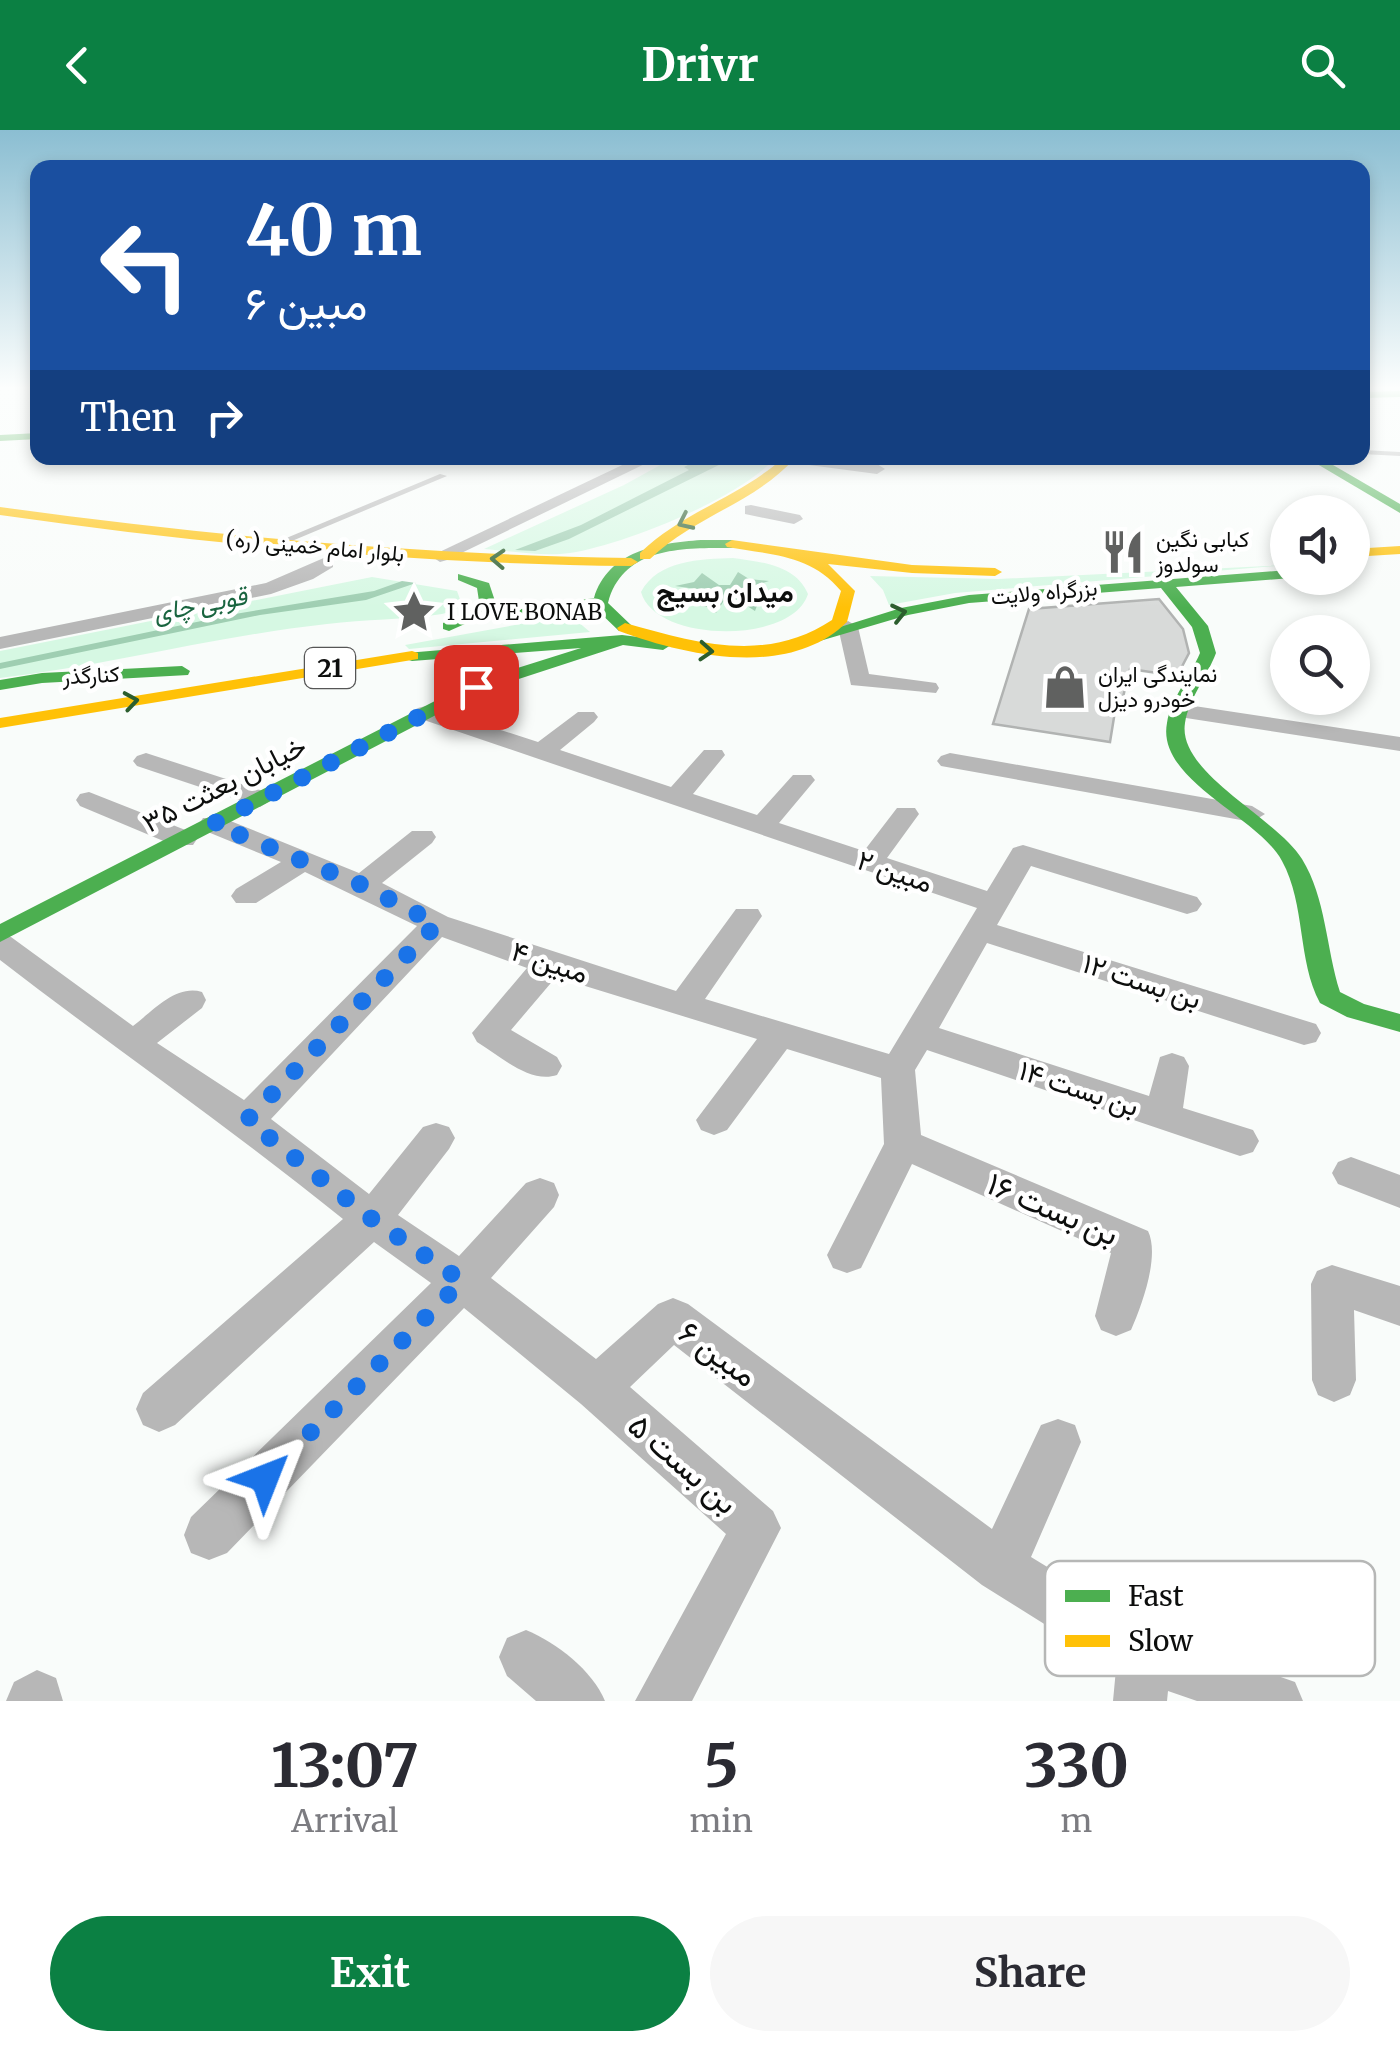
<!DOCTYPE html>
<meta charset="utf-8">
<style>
:root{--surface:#fff;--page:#f7f7f7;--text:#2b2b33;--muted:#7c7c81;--accent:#0b8043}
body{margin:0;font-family:Merriweather,Vazirmatn,serif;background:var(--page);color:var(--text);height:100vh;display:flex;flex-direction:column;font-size:38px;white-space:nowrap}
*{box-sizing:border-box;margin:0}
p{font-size:32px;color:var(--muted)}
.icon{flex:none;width:55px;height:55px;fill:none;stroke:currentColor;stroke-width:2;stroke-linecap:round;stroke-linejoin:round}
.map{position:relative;height:1571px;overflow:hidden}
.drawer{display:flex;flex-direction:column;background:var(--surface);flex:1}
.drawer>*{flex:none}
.banner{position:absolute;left:30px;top:30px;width:1340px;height:305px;border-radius:20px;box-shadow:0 5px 15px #0003;background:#1a4fa0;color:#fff;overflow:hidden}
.buttons{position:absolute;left:1270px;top:365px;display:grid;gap:20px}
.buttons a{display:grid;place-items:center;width:100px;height:100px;border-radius:50%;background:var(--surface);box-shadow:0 5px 15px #0003;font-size:50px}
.pin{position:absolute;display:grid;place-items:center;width:85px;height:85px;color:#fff;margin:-42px;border-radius:20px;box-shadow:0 5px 15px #0006}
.me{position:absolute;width:110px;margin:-55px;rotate:45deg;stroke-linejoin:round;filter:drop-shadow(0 0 8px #0008)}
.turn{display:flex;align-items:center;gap:35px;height:210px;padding:0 50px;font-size:45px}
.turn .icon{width:130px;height:130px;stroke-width:2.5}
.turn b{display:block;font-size:70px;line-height:85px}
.then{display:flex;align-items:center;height:95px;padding:0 50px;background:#0003;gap:20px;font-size:38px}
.eta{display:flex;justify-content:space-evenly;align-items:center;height:170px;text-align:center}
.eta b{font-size:60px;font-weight:700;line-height:70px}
.cta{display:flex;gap:20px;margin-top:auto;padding:20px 50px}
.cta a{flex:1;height:115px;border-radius:60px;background:var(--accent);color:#fff;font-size:40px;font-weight:700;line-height:115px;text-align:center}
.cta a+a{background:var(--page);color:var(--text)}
header{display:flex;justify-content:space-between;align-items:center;height:130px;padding:0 50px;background:var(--accent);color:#fff;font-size:45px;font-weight:700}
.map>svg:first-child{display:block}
.green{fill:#d6f8e3}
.water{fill:#9fceb2}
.building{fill:#d8dad9;stroke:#b1b3b2;stroke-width:2.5}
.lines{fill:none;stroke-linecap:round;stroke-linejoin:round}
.lane{fill:#b7b7b7;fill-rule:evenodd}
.street{fill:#b7b7b7;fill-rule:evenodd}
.fast{fill:#4caf50;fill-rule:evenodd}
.slow{fill:#ffc107;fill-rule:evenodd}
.oneway{stroke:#2c5e2e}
.route{stroke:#1a73e8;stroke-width:18;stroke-dasharray:0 32.4}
.labels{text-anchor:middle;stroke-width:9;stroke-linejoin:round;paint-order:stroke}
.far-poi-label{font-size:22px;fill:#0d0e0d;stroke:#fff;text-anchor:start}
.far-street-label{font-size:22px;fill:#0d0e0d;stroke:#fff}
.far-water-label{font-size:25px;font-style:italic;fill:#1a6540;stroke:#fff}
.shield{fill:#fff;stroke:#565656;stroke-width:2.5}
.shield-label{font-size:25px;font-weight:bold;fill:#0d0e0d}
.far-quarter-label{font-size:28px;font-weight:bold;fill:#0d0e0d;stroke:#fff}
.street-label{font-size:28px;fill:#0d0e0d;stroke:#fff}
.near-street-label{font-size:32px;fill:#0d0e0d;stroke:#fff}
.key{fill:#fff;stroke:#b6b7b6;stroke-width:2.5}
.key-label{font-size:28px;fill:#0d0e0d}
</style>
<header><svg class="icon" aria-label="back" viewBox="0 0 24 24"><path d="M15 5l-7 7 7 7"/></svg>Drivr<svg class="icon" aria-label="search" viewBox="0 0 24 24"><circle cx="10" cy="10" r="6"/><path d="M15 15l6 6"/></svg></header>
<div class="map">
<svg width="1400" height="1571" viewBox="0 0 1400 1571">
<rect width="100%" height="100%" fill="#f9fcfa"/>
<!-- green -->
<g class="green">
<path d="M 673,328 L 775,328 C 741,368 623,415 570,423 C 543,427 511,421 484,419 L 624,355 Z"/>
<path d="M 733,428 C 761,432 796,435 808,464 C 792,515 655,513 641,462 C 658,430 700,429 733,428 Z"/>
<polygon points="1288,435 955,463 889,475 883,460 870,446 998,449"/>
<path d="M 372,447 L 457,461 L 461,472 L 456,480 L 442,484 C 404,490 365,489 327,494 C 217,506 110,535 0,548 L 0,521 Z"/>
<polygon points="570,485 590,502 409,519 405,515"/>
</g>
<!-- water -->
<g class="water">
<polygon points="702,328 729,330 569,409 535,421 515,420 581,395 689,340 684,337"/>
<polygon points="738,442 749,449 769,451 743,459 745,463 777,469 758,473 755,481 736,469 725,469 716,483 707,477 684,473 711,465 710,461 675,456 694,452 702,443 719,455 730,455"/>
<polygon points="402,451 416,453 366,470 260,485 0,539 0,533 235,484 374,461"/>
</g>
<!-- building -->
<polygon class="building" points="1159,469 1183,499 1189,523 1177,546 1130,539 1121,575 1116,575 1110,612 993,594 1029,479"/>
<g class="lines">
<!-- lane -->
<g class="lane">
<polygon points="1362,320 1400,322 1400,326 1362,324"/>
<polygon points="440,344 447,346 280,416 272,414"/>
</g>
<!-- street -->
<g class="street">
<polygon points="637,328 657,328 447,430 440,432 431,426"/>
<polygon points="817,328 877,334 885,339 877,344 809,335 809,329"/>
<polygon points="751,375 800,385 803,389 794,394 745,384 745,376"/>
<polygon points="326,427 333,429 333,437 313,449 271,464 0,519 0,507 266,453"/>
<polygon points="848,491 858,497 869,544 936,553 939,558 936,563 851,555 838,497"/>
<polygon points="1181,574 1400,607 1400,621 1173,586 1169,581 1173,576"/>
<path d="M 426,576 L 538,612 L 578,582 L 594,582 L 598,587 L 594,592 L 560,620 L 671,657 L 704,620 L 722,620 L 725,625 L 693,664 L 757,685 L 793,645 L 811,645 L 815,650 L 779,693 L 864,721 L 897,678 L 915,678 L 919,684 L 887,728 L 987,761 L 1013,718 L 1023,715 L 1197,767 L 1202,774 L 1197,781 L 1187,784 L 1031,736 L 997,795 L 1316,894 L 1321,903 L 1316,912 L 1304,915 L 987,813 L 939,898 L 1149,966 L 1160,927 L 1172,923 L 1184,927 L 1189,936 L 1183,978 L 1253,1000 L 1259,1011 L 1253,1022 L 1240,1026 L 927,920 L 915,940 L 921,1005 L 1148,1101 C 1160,1126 1142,1175 1131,1200 L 1116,1206 L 1101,1200 L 1095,1186 L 1111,1123 L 912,1034 L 861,1138 L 847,1143 L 833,1138 L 827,1125 L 884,1014 L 881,948 L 787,919 L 727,1000 L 714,1005 L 701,1000 L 696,990 L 757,909 L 556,847 L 511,900 L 557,927 L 562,936 L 557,945 C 530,954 500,926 477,912 L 472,903 L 527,838 L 442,807 L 271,989 L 369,1064 L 423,997 L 436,993 L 449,997 L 455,1008 L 449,1019 L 398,1085 L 459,1126 L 526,1053 L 540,1048 L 554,1053 L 559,1065 L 554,1077 L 491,1148 L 596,1229 L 658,1174 L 673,1168 L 688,1174 L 992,1399 L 1041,1295 L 1058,1289 L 1075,1295 L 1081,1312 L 1031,1427 L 1157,1504 L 1295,1552 L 1303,1571 L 1197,1571 L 1168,1561 L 1167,1571 L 1113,1571 L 1116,1539 L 982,1455 L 674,1215 L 630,1257 L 773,1381 L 781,1398 L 692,1571 L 635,1571 L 726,1404 L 581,1274 L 464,1178 L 227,1423 L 209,1430 L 191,1423 L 184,1405 L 191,1387 L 431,1153 L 374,1112 L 175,1295 L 159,1302 L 143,1295 L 136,1279 L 143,1263 L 343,1089 C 232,999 114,918 0,830 L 0,804 L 11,807 L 133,896 C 153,881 176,854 202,862 L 206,870 L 202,878 L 157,913 L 244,970 L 417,796 L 305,742 L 256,773 L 236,773 L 231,766 L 236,759 L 281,732 L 203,700 L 199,694 L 203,688 L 223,688 L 359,743 L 412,701 L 432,701 L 436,707 L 432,713 L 382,753 L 448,787 L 676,861 L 736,779 L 758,779 L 762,786 L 705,869 L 889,924 L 977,778 L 418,588 L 414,583 L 418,578 Z"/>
<polygon points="146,623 269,663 273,669 260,677 137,636 133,631 137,626"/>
<polygon points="950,623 1252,676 1265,684 1252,692 941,636 937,631 941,626"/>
<polygon points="89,662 193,703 197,709 193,715 173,715 80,676 76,670 80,664"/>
<polygon points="1351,1027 1400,1045 1400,1078 1338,1054 1332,1043 1338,1032"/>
<polygon points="1332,1135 1400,1156 1400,1196 1354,1180 1356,1250 1350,1265 1334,1272 1318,1265 1312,1250 1311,1154 1317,1141"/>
<path d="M 526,1500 C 557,1513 592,1540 605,1571 L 536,1571 L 507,1546 L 499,1527 L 507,1508 Z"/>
<polygon points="37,1540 56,1548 63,1571 6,1571 14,1552"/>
</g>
<!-- fast -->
<g class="fast">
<polygon points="1400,261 1400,267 1362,268 1362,262"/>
<polygon points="38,303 38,309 0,311 0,305"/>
<polygon points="1307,328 1321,328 1400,374 1400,383"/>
<path d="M 701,410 L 732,410 L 739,414 L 732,418 C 683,418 623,416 608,473 L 631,495 L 631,501 L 619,501 L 594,477 L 515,490 L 507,485 L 515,480 L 594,468 C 608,421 658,413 701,410 Z"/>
<path d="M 1288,440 L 1288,448 L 1291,448 L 1176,457 L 1208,496 L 1216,523 C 1207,547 1189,568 1185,593 C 1177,643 1276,687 1302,729 C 1326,768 1326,818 1340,862 L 1364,874 L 1400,884 L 1400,902 L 1347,887 L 1320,873 C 1297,830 1306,775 1282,731 C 1258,686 1156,650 1167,593 C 1171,568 1190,547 1200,523 L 1192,497 L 1161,458 L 969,473 L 908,485 L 813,513 L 805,508 L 901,478 L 969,465 Z"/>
<polygon points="458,444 489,453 495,471 485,485 449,501 443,499 443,493 474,479 479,471 477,458 458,450"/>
<polygon points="622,505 663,510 671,515 663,520 623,515 482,561 0,812 0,794 470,553 581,518 412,531 406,529 406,523"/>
<polygon points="182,536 190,541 188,545 42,553 0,560 0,550 42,543"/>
</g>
<!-- slow -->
<g class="slow">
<path d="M 783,328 L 795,328 C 755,373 693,387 650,429 L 640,429 L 640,423 C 682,382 740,367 783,328 Z"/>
<path d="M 0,377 C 210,406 419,425 631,428 L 638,432 L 631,436 C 419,434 210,415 0,385 Z"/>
<path d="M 732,410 L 912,435 L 995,438 L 1002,442 L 995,446 L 912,443 L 828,434 L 855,461 L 847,492 C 789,549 687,526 619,501 L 617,498 L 625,493 C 696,513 766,534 832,490 L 841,461 C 810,424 771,425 727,417 L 725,414 Z"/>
<polygon points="1400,416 1400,424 1352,427 1352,419"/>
<polygon points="412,521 418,523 418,529 0,598 0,588"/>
</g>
</g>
<!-- one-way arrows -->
<defs><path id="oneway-chevron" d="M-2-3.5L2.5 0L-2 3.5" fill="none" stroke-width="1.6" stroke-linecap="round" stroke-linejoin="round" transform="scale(2.5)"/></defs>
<g class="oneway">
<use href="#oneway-chevron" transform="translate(685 392) rotate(155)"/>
<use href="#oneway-chevron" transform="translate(498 429) rotate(-177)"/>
<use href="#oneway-chevron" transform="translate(899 483) rotate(-13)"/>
<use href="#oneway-chevron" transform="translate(706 521) rotate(4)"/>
<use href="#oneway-chevron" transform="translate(131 571) rotate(-9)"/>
</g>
<!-- sky -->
<linearGradient id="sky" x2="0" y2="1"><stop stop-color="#8bbed2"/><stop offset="0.54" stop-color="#fcfefd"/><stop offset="1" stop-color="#fcfefd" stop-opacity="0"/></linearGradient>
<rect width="1400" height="478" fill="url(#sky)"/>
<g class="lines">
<!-- route -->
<polyline class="route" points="265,1348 462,1151 372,1089 247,990 437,794 362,755 213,694 476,557"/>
</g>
<!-- icons -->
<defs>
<g id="restaurant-bare" transform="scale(3.45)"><path d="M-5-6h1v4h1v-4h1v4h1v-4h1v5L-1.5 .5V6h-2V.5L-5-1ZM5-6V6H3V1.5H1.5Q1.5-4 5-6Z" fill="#606160" stroke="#fff" stroke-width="2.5" paint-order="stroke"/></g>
<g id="sight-bare" transform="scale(3.45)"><path d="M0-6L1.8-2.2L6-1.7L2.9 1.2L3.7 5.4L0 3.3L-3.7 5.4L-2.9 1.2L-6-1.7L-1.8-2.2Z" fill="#606160" stroke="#fff" stroke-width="2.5" paint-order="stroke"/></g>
<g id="shop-bare" transform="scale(3.45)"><path d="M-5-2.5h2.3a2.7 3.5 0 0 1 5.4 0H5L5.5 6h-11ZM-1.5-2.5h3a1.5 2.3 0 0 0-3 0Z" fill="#606160" stroke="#fff" stroke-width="2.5" paint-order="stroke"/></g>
</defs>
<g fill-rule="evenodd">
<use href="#restaurant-bare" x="1123" y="422"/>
<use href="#sight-bare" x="414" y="482"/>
<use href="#shop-bare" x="1065" y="557"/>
</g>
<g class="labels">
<!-- far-poi labels -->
<g class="far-poi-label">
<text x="1156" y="417">کبابی نگین<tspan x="1156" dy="25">سولدوز</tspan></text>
<text x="447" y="490">I LOVE BONAB</text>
<text x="1098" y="552">نمایندگی ایران<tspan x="1098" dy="25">خودرو دیزل</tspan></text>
</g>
<!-- far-street labels -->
<g class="far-street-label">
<text transform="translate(315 416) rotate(5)" y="8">بلوار امام خمینی (ره)</text>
<text transform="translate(1044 462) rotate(-5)" y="8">بزرگراه ولایت</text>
<text transform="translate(91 545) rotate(-3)" y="8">کنارگذر</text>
</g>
<!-- far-water labels -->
<g class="far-water-label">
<text transform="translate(200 474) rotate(-11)" y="9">قوبی چای</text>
</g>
<!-- shield labels -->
<rect class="shield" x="305" y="518" width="50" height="40" rx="8"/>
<g class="shield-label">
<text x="330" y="547">21</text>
</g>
<!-- far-quarter labels -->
<g class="far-quarter-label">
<text x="725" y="472">میدان بسیج</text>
</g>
<!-- street labels -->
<g class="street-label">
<text transform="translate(224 654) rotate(-27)" y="10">خیابان بعثت ۳۵</text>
<text transform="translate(895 741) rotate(19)" y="10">مبین ۲</text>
<text transform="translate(550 832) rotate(18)" y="10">مبین ۴</text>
<text transform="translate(1142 851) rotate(18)" y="10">بن بست ۱۲</text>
<text transform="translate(1079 958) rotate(18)" y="10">بن بست ۱۴</text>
</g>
<!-- near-street labels -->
<g class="near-street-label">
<text transform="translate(1053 1079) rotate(23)" y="11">بن بست ۱۶</text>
<text transform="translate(718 1224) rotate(36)" y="11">مبین ۶</text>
<text transform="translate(683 1334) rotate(41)" y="11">بن بست ۵</text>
</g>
</g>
<!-- legend -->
<rect x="1045" y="1431" width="330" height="115" rx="15" class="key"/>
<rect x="1065" y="1460" width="45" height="12" fill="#4caf50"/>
<rect x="1065" y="1505" width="45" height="12" fill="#ffc107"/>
<g class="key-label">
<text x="1128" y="1476">Fast</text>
<text x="1128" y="1521">Slow</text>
</g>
</svg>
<div class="buttons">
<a><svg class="icon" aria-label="sound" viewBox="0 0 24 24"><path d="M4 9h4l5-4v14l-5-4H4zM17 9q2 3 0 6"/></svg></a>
<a><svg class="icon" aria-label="search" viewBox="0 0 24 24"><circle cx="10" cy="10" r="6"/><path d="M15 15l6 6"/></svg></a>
</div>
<div class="pin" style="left:476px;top:557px;background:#d93025"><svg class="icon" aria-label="arrive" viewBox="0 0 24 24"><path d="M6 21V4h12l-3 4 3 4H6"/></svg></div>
<svg class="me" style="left:265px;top:1348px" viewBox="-20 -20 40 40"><path d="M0-17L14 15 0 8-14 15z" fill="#1a73e8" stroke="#fff" stroke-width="4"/></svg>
<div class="banner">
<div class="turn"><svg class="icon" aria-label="left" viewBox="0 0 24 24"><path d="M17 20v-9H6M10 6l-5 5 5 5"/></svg><div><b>40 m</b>مبین ۶</div></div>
<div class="then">Then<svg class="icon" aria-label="right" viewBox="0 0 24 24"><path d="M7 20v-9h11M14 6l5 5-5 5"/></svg></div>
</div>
</div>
<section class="drawer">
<div class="eta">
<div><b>13:07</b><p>Arrival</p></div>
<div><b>5</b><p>min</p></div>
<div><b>330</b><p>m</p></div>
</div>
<div class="cta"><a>Exit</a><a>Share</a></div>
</section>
